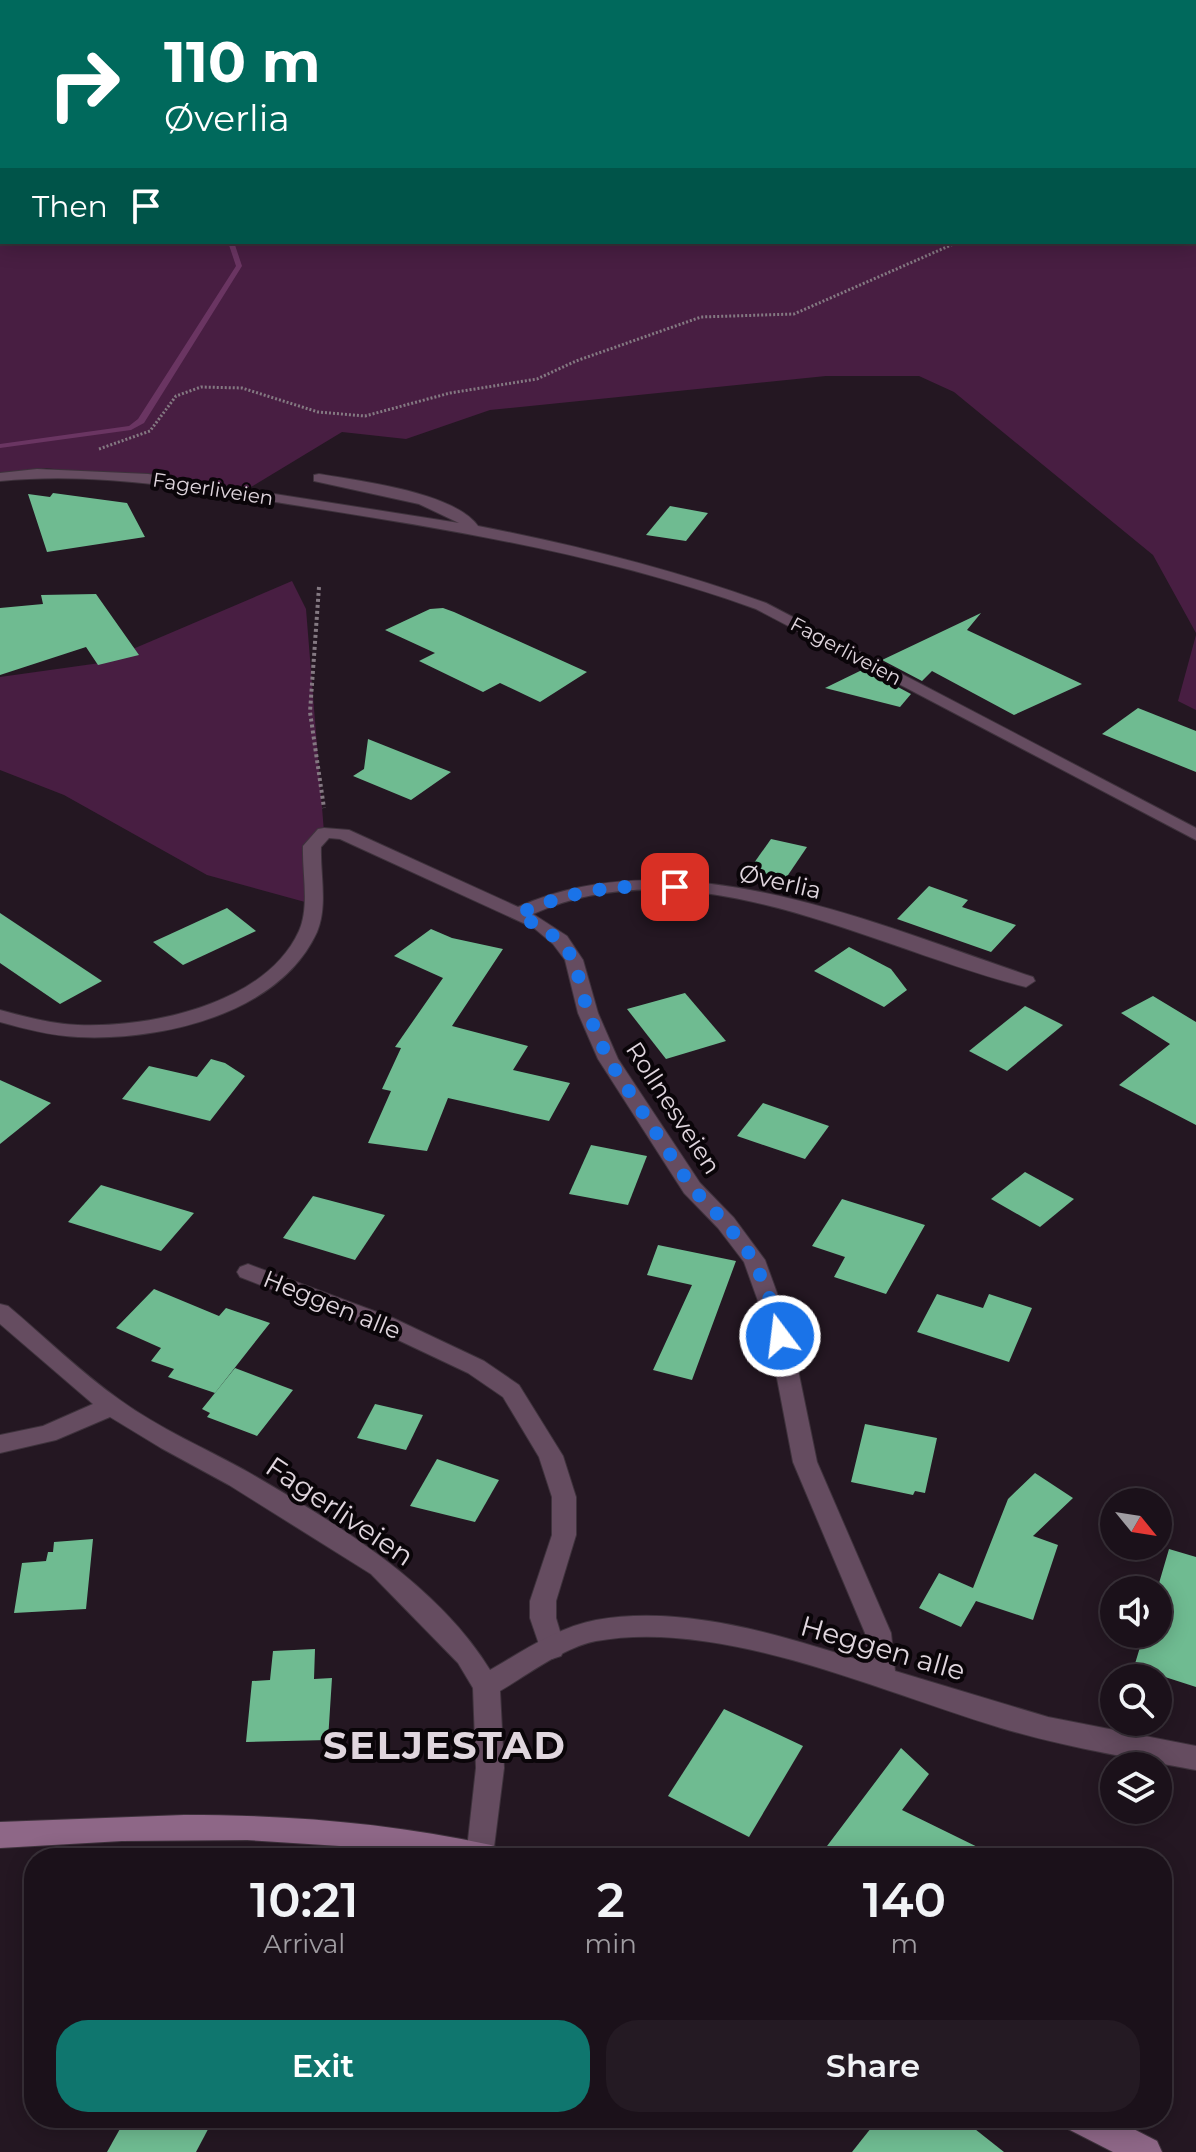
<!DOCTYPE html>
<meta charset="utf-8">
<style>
:root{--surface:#1b111a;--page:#241a23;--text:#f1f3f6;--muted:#a09da2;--line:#393139;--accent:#0f766e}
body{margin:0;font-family:Montserrat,sans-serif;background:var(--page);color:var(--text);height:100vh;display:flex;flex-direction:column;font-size:30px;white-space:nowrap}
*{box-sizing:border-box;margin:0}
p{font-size:26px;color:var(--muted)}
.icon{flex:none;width:44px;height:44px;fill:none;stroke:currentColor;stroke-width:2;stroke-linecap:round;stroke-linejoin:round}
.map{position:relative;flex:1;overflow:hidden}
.sheet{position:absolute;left:24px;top:1848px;width:1148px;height:280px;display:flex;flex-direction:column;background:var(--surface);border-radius:32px;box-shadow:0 4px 20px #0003,0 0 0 2px var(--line)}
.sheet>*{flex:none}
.guide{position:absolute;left:0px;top:0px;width:1196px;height:244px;box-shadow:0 4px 20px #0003,0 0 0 2px var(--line);background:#00695c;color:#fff;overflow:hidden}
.needle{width:52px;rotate:120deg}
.tools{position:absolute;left:1100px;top:1488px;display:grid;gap:16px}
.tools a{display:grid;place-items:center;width:72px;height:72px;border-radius:50%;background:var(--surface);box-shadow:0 4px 20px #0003,0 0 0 2px var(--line);font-size:40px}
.pin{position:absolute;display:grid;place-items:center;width:68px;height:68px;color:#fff;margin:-34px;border-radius:16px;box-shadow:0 4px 12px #0006}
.me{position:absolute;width:88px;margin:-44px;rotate:345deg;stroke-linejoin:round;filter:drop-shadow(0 0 6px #0008)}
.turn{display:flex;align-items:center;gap:28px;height:168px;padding:0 32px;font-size:36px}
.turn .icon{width:104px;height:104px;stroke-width:2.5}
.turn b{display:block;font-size:56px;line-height:68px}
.then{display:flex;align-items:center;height:76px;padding:0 32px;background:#0003;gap:16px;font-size:30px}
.eta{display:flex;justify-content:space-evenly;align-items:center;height:136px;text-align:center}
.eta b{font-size:48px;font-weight:600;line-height:56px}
.cta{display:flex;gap:16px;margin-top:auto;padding:16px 32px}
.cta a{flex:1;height:92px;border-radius:32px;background:var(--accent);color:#fff;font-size:32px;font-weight:600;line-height:92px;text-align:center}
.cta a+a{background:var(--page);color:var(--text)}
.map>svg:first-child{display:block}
.green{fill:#481e42}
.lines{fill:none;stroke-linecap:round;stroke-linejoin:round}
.stream{fill:#6a3562;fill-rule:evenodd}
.building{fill:#6fbb91}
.lane-casing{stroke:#3e323c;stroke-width:2}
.street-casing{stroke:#3e323c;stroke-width:2}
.secondary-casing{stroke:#3e323c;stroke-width:2}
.path-far2{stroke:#847982;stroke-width:2;stroke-dasharray:2 2;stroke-linecap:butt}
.path-far1{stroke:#847982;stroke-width:3;stroke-dasharray:2 2;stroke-linecap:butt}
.path{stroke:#847982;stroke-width:4;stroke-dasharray:3 3;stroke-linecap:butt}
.lane{fill:#654c60;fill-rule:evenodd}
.street{fill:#654c60;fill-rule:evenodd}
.secondary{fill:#8e6787;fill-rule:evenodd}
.route{stroke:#1a73e8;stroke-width:14;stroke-dasharray:0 25.2}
.labels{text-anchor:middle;stroke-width:8;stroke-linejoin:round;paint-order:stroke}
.far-street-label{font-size:20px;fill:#e0d6de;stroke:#0a0509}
.street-label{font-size:24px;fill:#e0d6de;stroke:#0a0509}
.near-street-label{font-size:28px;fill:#e0d6de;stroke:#0a0509}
.near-district-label{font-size:38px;font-weight:bold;letter-spacing:2px;fill:#e0d6de;stroke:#0a0509}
</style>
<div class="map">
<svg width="1196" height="2152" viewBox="0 0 1196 2152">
<rect width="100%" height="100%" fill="#241722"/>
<!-- green -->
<g class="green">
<polygon points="0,0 1196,0 1196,20 1194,2 2,2 2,242 1194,242 1196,79 1196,633 1153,555 954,392 919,376 826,376 490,410 406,439 342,432 241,493 46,468 0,479"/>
<polygon points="292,581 306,609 324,832 305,902 207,875 64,795 0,770 0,677 100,663"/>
<polygon points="1196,635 1196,710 1178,701"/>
</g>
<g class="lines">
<!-- stream -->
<polygon class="stream" points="228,242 234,242 242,266 144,423 131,430 0,448 0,444 129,426 138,419 236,266"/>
</g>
<!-- building -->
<g class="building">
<polygon points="53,493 127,503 145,537 47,552 28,494 50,497"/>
<polygon points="670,506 708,513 686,541 646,535"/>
<polygon points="96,594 139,655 98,665 86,647 0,675 0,608 43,604 41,595"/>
<polygon points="443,608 454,612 587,672 540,702 500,683 483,692 419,661 435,653 385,630 430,609"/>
<polygon points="981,613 967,630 1082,684 1014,715 932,671 922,681 882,660"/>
<polygon points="864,669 911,694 900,707 825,688"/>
<polygon points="1138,708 1196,731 1196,772 1102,734"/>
<polygon points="368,739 451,772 411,800 353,776 364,769"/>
<polygon points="771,839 807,847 786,878 749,870"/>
<polygon points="929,886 968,900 962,907 1016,925 991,952 897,919"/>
<polygon points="227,908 256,931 183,965 153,942"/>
<polygon points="0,913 102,981 60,1004 0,963"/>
<polygon points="431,929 452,938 503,949 452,1026 528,1046 513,1070 570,1083 549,1121 448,1098 427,1151 368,1143 391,1091 382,1089 401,1048 395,1047 443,978 394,956"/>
<polygon points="849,947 891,969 907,990 884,1007 814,971"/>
<polygon points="685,993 726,1041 666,1059 627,1009"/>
<polygon points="1153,996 1196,1022 1196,1125 1119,1085 1170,1044 1121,1013"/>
<polygon points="1025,1006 1063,1025 1007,1071 969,1051"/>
<polygon points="211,1059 225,1063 245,1076 210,1121 122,1099 149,1066 197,1077"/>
<polygon points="0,1080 51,1103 0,1144"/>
<polygon points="763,1103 829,1126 805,1159 737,1136"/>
<polygon points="591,1145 647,1156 628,1205 569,1194"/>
<polygon points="1025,1172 1074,1199 1040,1227 991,1199"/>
<polygon points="101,1185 194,1213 161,1251 68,1222"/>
<polygon points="313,1196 385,1215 355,1260 283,1238"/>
<polygon points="842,1199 925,1225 886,1294 834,1277 845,1257 812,1246"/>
<polygon points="658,1245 736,1261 692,1380 653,1370 692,1285 647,1275"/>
<polygon points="154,1289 219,1316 226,1308 270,1323 215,1393 168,1377 174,1369 151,1361 161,1348 116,1328"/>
<polygon points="937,1294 983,1308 989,1294 1032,1308 1009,1362 917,1332"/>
<polygon points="235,1368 293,1390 257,1436 207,1417 210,1413 202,1409"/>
<polygon points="375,1404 423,1415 406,1450 357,1438"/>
<polygon points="865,1424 937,1438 925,1493 915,1491 913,1495 851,1482"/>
<polygon points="437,1459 499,1480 475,1522 410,1506"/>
<polygon points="1035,1473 1073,1498 1033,1536 1058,1545 1033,1620 976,1601 961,1627 919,1608 939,1573 973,1588 1008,1499"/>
<polygon points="93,1539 86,1609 14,1613 22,1563 46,1561 48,1552 53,1552 54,1542"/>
<polygon points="1169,1549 1196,1557 1196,1687 1134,1667 1144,1634 1158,1634 1157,1590"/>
<polygon points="315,1649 314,1679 332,1678 328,1740 246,1742 252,1681 270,1680 273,1651"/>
<polygon points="724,1709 803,1746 749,1837 668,1796"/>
<polygon points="901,1748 929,1774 902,1810 1000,1858 818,1858"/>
<polygon points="126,2118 214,2118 196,2152 107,2152"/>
<polygon points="879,2118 961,2118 1004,2152 852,2152"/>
</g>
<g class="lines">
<!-- lane casing -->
<g class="lane-casing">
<g id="lane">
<polygon points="1196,149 1196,155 1194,156 1194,150"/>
<rect x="1194" y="198" width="2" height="6"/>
<polygon points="248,1264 393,1318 484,1361 519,1385 563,1456 576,1497 576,1535 556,1601 556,1618 565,1648 561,1656 552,1659 543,1656 530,1618 530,1601 552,1535 552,1497 539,1457 503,1397 468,1373 377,1330 240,1277 237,1272 240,1267"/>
</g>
</g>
<!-- street casing -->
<g class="street-casing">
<g id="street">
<path d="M 37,469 L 148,474 L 459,523 L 419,504 L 314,481 L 314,475 L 319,474 C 359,481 454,492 478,526 C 576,545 672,569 766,603 L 1196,828 L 1196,840 L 756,609 C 610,556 460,531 307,507 C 204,491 104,471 0,481 L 0,473 Z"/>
<path d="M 324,828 L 349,830 L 518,907 C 678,835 878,925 1033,977 L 1035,981 L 1026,987 C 871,948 693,842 533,914 L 567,936 L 583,960 L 598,1013 L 618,1059 L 700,1183 L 734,1218 L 765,1260 L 789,1326 L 817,1462 L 891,1633 L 895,1671 L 1048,1717 L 1196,1746 L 1196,1770 C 1130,1758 1065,1747 1001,1728 C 881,1692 721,1618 596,1641 C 562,1648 529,1674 500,1691 L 504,1768 L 493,1855 L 492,1858 L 466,1858 L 476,1768 L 473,1688 L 458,1663 L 371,1574 L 229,1485 L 161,1448 L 110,1417 L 56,1440 L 0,1453 L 0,1435 L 43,1426 L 93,1404 L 0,1324 L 0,1304 L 8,1306 C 45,1337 81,1373 120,1400 C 160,1429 205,1448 248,1472 C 334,1522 437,1583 490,1670 C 523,1651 558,1627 596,1620 C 685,1604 783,1636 868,1663 L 865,1633 L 793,1462 L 767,1326 L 744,1262 L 718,1228 L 684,1193 L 598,1059 L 578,1013 L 565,960 L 553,944 L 534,928 L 340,839 L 329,838 L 321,847 C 320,874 328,906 317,932 C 279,1015 160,1041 78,1037 C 52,1036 25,1029 0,1022 L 0,1010 C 26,1017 52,1024 78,1025 C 150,1028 266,1004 299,931 C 310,906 302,873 303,846 L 318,829 Z"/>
</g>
</g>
<!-- secondary casing -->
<g class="secondary-casing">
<g id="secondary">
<path d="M 184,1815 C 288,1815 389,1823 491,1845 L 501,1849 L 505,1858 L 434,1858 L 371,1848 L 247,1840 L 122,1841 L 0,1848 L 0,1822 Z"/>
<polygon points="1063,2118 1112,2118 1157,2141 1162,2152 1113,2152 1068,2129"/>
</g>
</g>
<!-- path-far2 -->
<polyline class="path-far2" points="62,0 66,2"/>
<!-- path-far1 -->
<polyline class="path-far1" points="99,449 150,431 176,396 201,387 242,388 318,412 365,416 450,393 537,379 576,361 701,317 794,314 958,242"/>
<!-- path -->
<polyline class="path" points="319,587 310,712 324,808"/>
<!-- lane -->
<use href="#lane" class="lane"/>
<!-- street -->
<use href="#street" class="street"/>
<!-- secondary -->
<use href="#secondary" class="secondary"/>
</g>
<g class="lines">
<!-- route -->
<path class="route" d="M 675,887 C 618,884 571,890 518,914 L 560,940 L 574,960 L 588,1013 L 608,1059 L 692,1188 L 726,1223 L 754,1260 L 771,1302 L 780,1336"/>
</g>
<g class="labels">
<!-- far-street labels -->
<g class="far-street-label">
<text transform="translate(213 489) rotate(9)" y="7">Fagerliveien</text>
<text transform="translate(846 651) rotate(28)" y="7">Fagerliveien</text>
</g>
<!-- street labels -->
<g class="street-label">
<text transform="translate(780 882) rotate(13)" y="8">Øverlia</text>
<text transform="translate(673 1108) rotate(57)" y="8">Rollnesveien</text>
<text transform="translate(332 1305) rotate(22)" y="8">Heggen alle</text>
</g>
<!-- near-street labels -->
<g class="near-street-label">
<text transform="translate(340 1511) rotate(34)" y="10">Fagerliveien</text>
<text transform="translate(883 1648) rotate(16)" y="10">Heggen alle</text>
</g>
<!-- near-district labels -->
<g class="near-district-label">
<text x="445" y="1759">SELJESTAD</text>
</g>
</g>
</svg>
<div class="tools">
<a><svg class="needle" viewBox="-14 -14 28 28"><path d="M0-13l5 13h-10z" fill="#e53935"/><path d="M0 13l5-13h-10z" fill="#a09da2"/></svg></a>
<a><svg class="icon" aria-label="sound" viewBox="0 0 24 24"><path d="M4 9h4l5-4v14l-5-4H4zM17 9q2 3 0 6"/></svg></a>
<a><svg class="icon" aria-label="search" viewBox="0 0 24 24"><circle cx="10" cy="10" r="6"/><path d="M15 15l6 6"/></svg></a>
<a><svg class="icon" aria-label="layers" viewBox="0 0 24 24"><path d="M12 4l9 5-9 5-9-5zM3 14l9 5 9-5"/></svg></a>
</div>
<div class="pin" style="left:675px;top:887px;background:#d93025"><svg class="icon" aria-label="arrive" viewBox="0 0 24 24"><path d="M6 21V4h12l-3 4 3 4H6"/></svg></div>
<svg class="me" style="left:780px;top:1336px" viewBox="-20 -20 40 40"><circle r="17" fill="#1a73e8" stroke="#fff" stroke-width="3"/><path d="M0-11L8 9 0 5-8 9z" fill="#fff"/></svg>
<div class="guide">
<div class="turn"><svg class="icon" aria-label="right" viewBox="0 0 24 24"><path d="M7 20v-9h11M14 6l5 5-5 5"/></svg><div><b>110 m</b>Øverlia</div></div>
<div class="then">Then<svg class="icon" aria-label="arrive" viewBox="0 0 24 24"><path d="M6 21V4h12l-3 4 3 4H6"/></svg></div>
</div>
<section class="sheet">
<div class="eta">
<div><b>10:21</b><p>Arrival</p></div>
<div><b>2</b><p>min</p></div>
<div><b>140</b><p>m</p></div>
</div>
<div class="cta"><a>Exit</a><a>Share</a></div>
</section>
</div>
